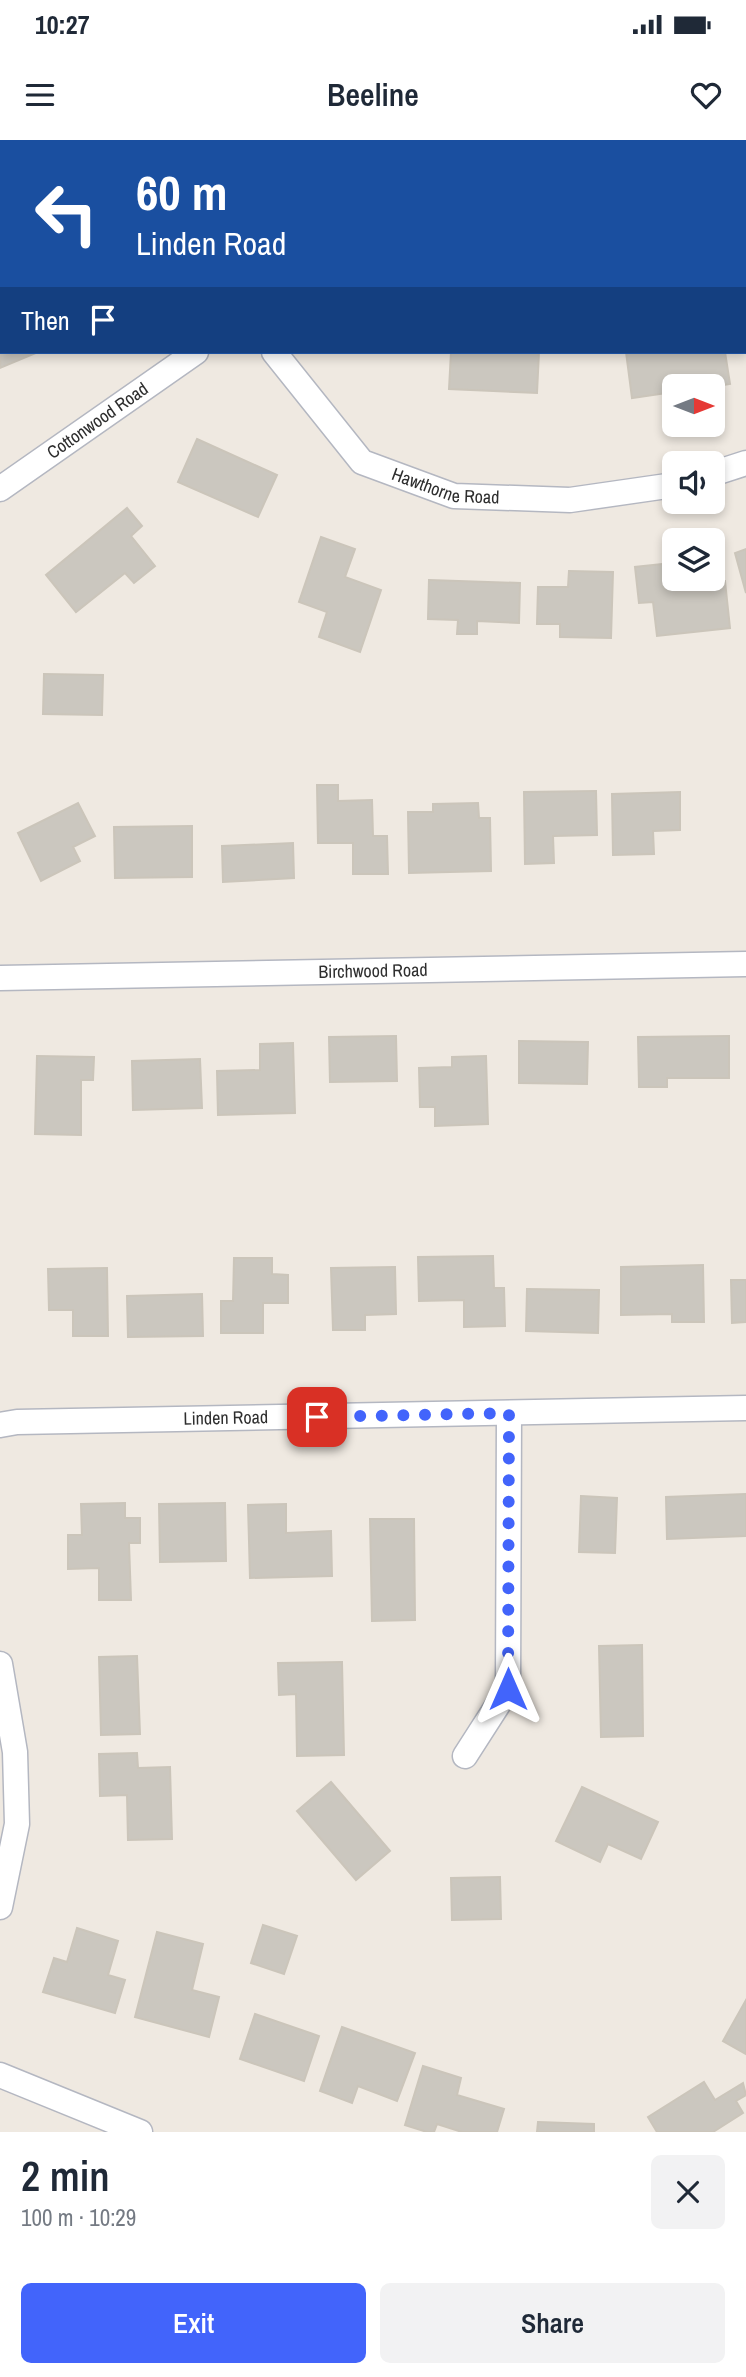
<!DOCTYPE html>
<meta charset="utf-8">
<style>
:root{--surface:#fff;--page:#f2f2f3;--text:#1f2937;--muted:#747a83;--accent:#4264fb}
body{margin:0;font-family:"Archivo Narrow",sans-serif;background:var(--page);color:var(--text);height:100vh;display:flex;flex-direction:column;font-size:26px;white-space:nowrap}
*{box-sizing:border-box;margin:0}
p{font-size:23px;color:var(--muted)}
.icon{flex:none;width:38px;height:38px;fill:none;stroke:currentColor;stroke-width:2;stroke-linecap:round;stroke-linejoin:round}
.map{position:relative;height:1992px;overflow:hidden}
.sheet{display:flex;flex-direction:column;background:var(--surface);flex:1}
.sheet>*{flex:none}
.top-card{position:absolute;left:0px;top:0px;width:747px;height:214px;box-shadow:0 4px 10px #0003;background:#1a4fa0;color:#fff;overflow:hidden}
.needle{width:46px;rotate:90deg}
.buttons{position:absolute;left:662px;top:234px;display:grid;gap:14px}
.buttons a{display:grid;place-items:center;width:63px;height:63px;border-radius:10px;background:var(--surface);box-shadow:0 4px 10px #0003;font-size:35px}
.pin{position:absolute;display:grid;place-items:center;width:60px;height:60px;color:#fff;margin:-30px;border-radius:14px;box-shadow:0 4px 10px #0006}
.me{position:absolute;width:77px;margin:-38px;rotate:0deg;stroke-linejoin:round;filter:drop-shadow(0 0 5px #0008)}
.turn{display:flex;align-items:center;gap:24px;height:147px;padding:0 21px;font-size:32px}
.turn .icon{width:91px;height:91px;stroke-width:2.5}
.turn b{display:block;font-size:49px;line-height:60px}
.then{display:flex;align-items:center;height:66px;padding:0 21px;background:#0003;gap:14px;font-size:26px}
.round{display:grid;place-items:center;flex:none;width:74px;height:74px;border-radius:10px;background:var(--page)}
.head{display:flex;align-items:center;justify-content:space-between;height:119px;padding:0 21px}
h1{font-size:42px;font-weight:600;line-height:52px}
.cta{display:flex;gap:14px;margin-top:auto;padding:14px 21px}
.cta a{flex:1;height:80px;border-radius:10px;background:var(--accent);color:#fff;font-size:28px;font-weight:600;line-height:80px;text-align:center}
.cta a+a{background:var(--page);color:var(--text)}
.status{display:flex;justify-content:space-between;align-items:center;height:49px;padding:0 35px;background:var(--surface);direction:ltr}
.status svg{height:19px;fill:currentColor}
header{display:flex;justify-content:space-between;align-items:center;height:91px;padding:0 21px;background:var(--surface);font-size:32px;font-weight:600}
.map>svg:first-child{display:block}
.building{fill:#cbc7bf;stroke:#cbc5ba;stroke-width:2}
.lines{fill:none;stroke-linecap:round;stroke-linejoin:round}
.street-casing{stroke:#b4b7c1;stroke-width:27}
.street{stroke:#fff;stroke-width:24}
.route{stroke:#4264fb;stroke-width:12;stroke-dasharray:0 21.6}
.labels{text-anchor:middle;stroke-width:7;stroke-linejoin:round;paint-order:stroke}
.street-label{font-size:18px;fill:#2e2e2e;stroke:#fff}
</style>
<div class="status"><b>10:27</b><svg viewBox="0 0 49 12"><path d="M0 12V9h3v3zM5 12V6h3v6zM10 12V3h3v9zM15 12V0h3v12zM26 1h20v11H26zM47 4h2v5h-2z"/></svg></div>
<header><svg class="icon" aria-label="menu" viewBox="0 0 24 24"><path d="M4 6h16M4 12h16M4 18h16"/></svg>Beeline<svg class="icon" aria-label="heart" viewBox="0 0 24 24"><path d="M12 20l-8-8c-3-5 5-10 8-4 3-6 11-1 8 4z"/></svg></header>
<div class="map">
<svg width="746" height="1992" viewBox="0 0 746 1992">
<rect width="100%" height="100%" fill="#efe9e1"/>
<!-- building -->
<g class="building">
<polygon points="2,180 2,212 38,212 0,228"/>
<polygon points="451,212 539,212 537,253 449,249"/>
<polygon points="626,212 725,212 730,244 711,247 674,247 674,252 632,258"/>
<polygon points="197,299 277,335 258,377 178,342"/>
<polygon points="127,368 142,386 131,396 155,426 134,443 125,433 76,472 46,435"/>
<polygon points="321,397 355,409 345,437 381,450 360,512 319,497 327,472 299,462"/>
<polygon points="746,409 746,453 735,413"/>
<polygon points="671,423 673,447 725,441 730,488 657,496 653,462 639,463 635,427"/>
<polygon points="569,431 613,432 611,498 560,497 560,484 537,484 538,447 568,447"/>
<polygon points="429,440 520,443 519,483 477,481 477,494 457,494 458,480 428,479"/>
<polygon points="44,534 103,535 102,575 43,574"/>
<polygon points="317,645 338,645 338,661 372,660 373,696 387,696 388,734 353,734 353,703 318,703"/>
<polygon points="596,651 597,695 553,696 554,723 525,724 524,652"/>
<polygon points="680,652 680,690 653,691 654,714 613,715 612,654"/>
<polygon points="78,663 95,696 73,707 80,721 41,741 18,693"/>
<polygon points="478,663 479,678 490,678 491,731 409,733 408,672 433,672 433,664"/>
<polygon points="192,686 192,737 115,738 114,687"/>
<polygon points="293,703 294,738 223,742 222,706"/>
<polygon points="396,896 397,941 330,942 329,897"/>
<polygon points="729,896 729,938 667,938 667,947 639,947 638,897"/>
<polygon points="519,901 588,902 587,944 519,943"/>
<polygon points="293,903 295,973 218,975 217,931 260,930 260,904"/>
<polygon points="37,916 94,917 93,940 81,940 81,995 35,994"/>
<polygon points="486,916 488,984 435,986 435,967 420,967 419,928 452,927 452,917"/>
<polygon points="200,919 202,968 133,970 132,921"/>
<polygon points="493,1116 494,1148 504,1148 505,1186 464,1187 464,1160 419,1161 418,1117"/>
<polygon points="234,1118 272,1118 272,1134 288,1135 288,1163 263,1163 263,1193 221,1193 221,1161 233,1161"/>
<polygon points="703,1125 704,1182 672,1182 672,1174 621,1175 621,1127"/>
<polygon points="395,1127 396,1174 365,1175 365,1190 333,1190 331,1128"/>
<polygon points="107,1128 108,1196 73,1196 73,1170 49,1170 48,1129"/>
<polygon points="731,1140 746,1140 746,1182 732,1183"/>
<polygon points="527,1149 599,1150 598,1193 526,1191"/>
<polygon points="202,1154 203,1196 128,1197 127,1156"/>
<polygon points="746,1354 746,1396 667,1399 666,1357"/>
<polygon points="581,1356 617,1358 615,1413 579,1412"/>
<polygon points="125,1363 125,1378 140,1378 140,1403 129,1403 131,1460 99,1460 99,1428 68,1429 68,1395 82,1395 81,1364"/>
<polygon points="225,1363 226,1421 160,1422 159,1364"/>
<polygon points="286,1364 286,1393 331,1391 332,1436 250,1438 248,1365"/>
<polygon points="370,1379 414,1379 415,1480 372,1481"/>
<polygon points="642,1505 643,1596 601,1597 599,1506"/>
<polygon points="137,1516 140,1594 101,1595 99,1517"/>
<polygon points="342,1522 344,1615 297,1616 296,1554 279,1555 278,1523"/>
<polygon points="137,1613 138,1628 170,1627 172,1699 128,1700 127,1655 100,1656 99,1614"/>
<polygon points="331,1642 390,1711 356,1740 297,1671"/>
<polygon points="582,1647 658,1682 641,1719 608,1704 600,1722 556,1701"/>
<polygon points="500,1737 501,1779 452,1780 451,1738"/>
<polygon points="263,1785 297,1796 284,1834 251,1823"/>
<polygon points="77,1788 118,1801 108,1835 125,1840 115,1873 43,1852 54,1818 67,1822"/>
<polygon points="157,1792 203,1804 192,1850 219,1857 209,1897 135,1877"/>
<polygon points="746,1860 746,1914 723,1901"/>
<polygon points="255,1874 319,1896 304,1941 240,1919"/>
<polygon points="342,1887 415,1913 397,1961 358,1946 352,1963 320,1951"/>
<polygon points="423,1926 461,1938 457,1955 504,1969 497,1992 462,1992 437,1984 434,1992 427,1992 405,1985"/>
<polygon points="704,1942 715,1960 743,1943 746,1955 736,1961 743,1973 713,1992 657,1992 648,1977"/>
<polygon points="538,1982 594,1984 594,1992 537,1992"/>
</g>
<g class="lines">
<!-- street casing -->
<g class="street-casing">
<g id="street">
<polyline points="84,0 86,2"/>
<polyline points="452,2 454,0"/>
<path id="s1" d="M 274,212 L 362,322 L 454,356 L 570,360 L 674,345"/>
<polyline points="712,334 746,323"/>
<path id="s2" d="M 0,349 L 196,212"/>
<path id="s3" d="M 0,838 L 746,824"/>
<path id="s4" d="M 0,1285 L 17,1282 L 746,1268"/>
<polyline points="0,1524 15,1612 17,1684 0,1767"/>
<polyline points="465,1616 508,1549 509,1273"/>
<polyline points="0,1935 140,1992"/>
</g>
</g>
<!-- street -->
<use href="#street" class="street"/>
</g>
<g class="lines">
<!-- route -->
<polyline class="route" points="317,1277 509,1273 508,1549"/>
</g>
<g class="labels">
<!-- street labels -->
<g class="street-label">
<text dy="6" stroke="none"><textPath href="#s2" startOffset="119">Cottonwood Road</textPath></text>
<text dy="6" stroke="none"><textPath href="#s1" startOffset="229">Hawthorne Road</textPath></text>
<text dy="6" stroke="none"><textPath href="#s3" startOffset="373">Birchwood Road</textPath></text>
<text dy="6" stroke="none"><textPath href="#s4" startOffset="226">Linden Road</textPath></text>
</g>
</g>
</svg>
<div class="buttons">
<a><svg class="needle" viewBox="-14 -14 28 28"><path d="M0-13l5 13h-10z" fill="#e53935"/><path d="M0 13l5-13h-10z" fill="#747a83"/></svg></a>
<a><svg class="icon" aria-label="sound" viewBox="0 0 24 24"><path d="M4 9h4l5-4v14l-5-4H4zM17 9q2 3 0 6"/></svg></a>
<a><svg class="icon" aria-label="layers" viewBox="0 0 24 24"><path d="M12 4l9 5-9 5-9-5zM3 14l9 5 9-5"/></svg></a>
</div>
<div class="pin" style="left:317px;top:1277px;background:#d93025"><svg class="icon" aria-label="arrive" viewBox="0 0 24 24"><path d="M6 21V4h12l-3 4 3 4H6"/></svg></div>
<svg class="me" style="left:508px;top:1549px" viewBox="-20 -20 40 40"><path d="M0-17L14 15 0 8-14 15z" fill="#4264fb" stroke="#fff" stroke-width="4"/></svg>
<div class="top-card">
<div class="turn"><svg class="icon" aria-label="left" viewBox="0 0 24 24"><path d="M17 20v-9H6M10 6l-5 5 5 5"/></svg><div><b>60 m</b>Linden Road</div></div>
<div class="then">Then<svg class="icon" aria-label="arrive" viewBox="0 0 24 24"><path d="M6 21V4h12l-3 4 3 4H6"/></svg></div>
</div>
</div>
<section class="sheet">
<div class="head"><div><h1>2 min</h1><p>100 m · 10:29</p></div><a class="round"><svg class="icon" aria-label="close" viewBox="0 0 24 24"><path d="M6 6l12 12M18 6L6 18"/></svg></a></div>
<div class="cta"><a>Exit</a><a>Share</a></div>
</section>
